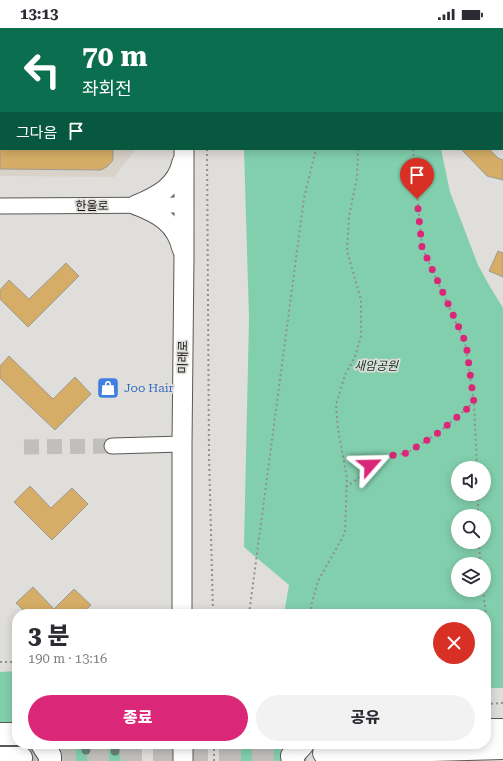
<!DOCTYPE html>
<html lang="ko">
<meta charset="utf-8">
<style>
:root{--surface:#fff;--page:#f2f2f3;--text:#2b2b33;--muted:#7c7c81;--accent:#db2777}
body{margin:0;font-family:"Roboto Serif","Noto Sans KR",serif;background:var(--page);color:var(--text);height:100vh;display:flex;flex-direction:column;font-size:15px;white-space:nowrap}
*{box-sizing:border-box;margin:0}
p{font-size:13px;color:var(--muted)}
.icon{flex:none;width:22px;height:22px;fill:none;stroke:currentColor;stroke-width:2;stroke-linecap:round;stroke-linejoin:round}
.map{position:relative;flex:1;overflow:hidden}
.panel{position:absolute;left:12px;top:581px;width:479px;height:140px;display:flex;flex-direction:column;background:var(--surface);border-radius:16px;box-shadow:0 2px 10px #0003}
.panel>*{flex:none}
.top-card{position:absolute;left:0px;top:0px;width:503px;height:122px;box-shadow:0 2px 10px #0003;background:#0b6e4f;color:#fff;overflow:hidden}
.buttons{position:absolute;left:451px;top:433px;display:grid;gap:8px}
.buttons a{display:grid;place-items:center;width:40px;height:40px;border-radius:50%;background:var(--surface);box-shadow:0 2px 10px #0003;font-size:20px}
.pin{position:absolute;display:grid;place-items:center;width:34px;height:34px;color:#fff;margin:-41px -17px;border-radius:50% 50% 50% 0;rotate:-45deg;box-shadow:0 0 4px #0007}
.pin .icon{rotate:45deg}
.me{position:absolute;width:44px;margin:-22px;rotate:65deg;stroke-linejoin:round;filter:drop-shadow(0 0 3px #0008)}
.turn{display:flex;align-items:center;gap:14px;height:84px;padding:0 16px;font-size:18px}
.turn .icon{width:52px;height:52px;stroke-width:2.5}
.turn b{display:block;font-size:28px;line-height:34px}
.then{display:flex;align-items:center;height:38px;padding:0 16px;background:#0003;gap:8px;font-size:15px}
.round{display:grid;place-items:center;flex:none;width:42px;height:42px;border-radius:21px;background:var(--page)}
.headline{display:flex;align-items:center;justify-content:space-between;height:68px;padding:0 16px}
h1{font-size:24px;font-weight:800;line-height:30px}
.action{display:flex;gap:8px;margin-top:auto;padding:8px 16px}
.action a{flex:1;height:46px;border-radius:24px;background:var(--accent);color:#fff;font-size:16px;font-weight:800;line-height:46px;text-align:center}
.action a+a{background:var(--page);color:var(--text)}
.status{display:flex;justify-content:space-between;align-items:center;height:28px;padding:0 20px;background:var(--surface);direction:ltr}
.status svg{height:11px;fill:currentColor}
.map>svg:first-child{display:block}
.built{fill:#d8d2c8}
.green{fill:#82cfad;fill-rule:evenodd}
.building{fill:#d6ad66;stroke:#9d9b98}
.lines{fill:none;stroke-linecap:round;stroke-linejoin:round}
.minor-tunnel{stroke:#c1bfbb;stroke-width:15;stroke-dasharray:15 8;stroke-linecap:butt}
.highway-tunnel{stroke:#c1bfbb;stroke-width:22;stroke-dasharray:22 11;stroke-linecap:butt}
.minor-casing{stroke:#5a5856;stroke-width:17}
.major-casing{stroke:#5a5856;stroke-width:21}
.highway-casing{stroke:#5a5856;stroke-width:24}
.path{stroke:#92908e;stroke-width:2;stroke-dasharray:2 3;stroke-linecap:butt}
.minor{stroke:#fff;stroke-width:15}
.major{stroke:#fff;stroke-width:19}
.highway{stroke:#fff;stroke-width:22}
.tree{fill:#6c8177}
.route{stroke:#db2777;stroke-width:7;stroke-dasharray:0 12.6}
.labels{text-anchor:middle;stroke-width:3.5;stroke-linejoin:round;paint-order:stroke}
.street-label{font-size:12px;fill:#0f0e0d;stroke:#e0deda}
.park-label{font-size:12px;font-style:italic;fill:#0d3526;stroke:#e0deda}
.shop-label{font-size:12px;fill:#366cbe;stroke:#e0deda;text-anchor:start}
</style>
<div class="status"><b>13:13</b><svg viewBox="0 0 49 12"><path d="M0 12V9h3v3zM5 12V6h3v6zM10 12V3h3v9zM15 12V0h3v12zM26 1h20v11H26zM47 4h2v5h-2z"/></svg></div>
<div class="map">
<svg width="503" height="733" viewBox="0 0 503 733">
<rect width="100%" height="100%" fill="#e0deda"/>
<!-- built -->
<polygon class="built" points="0,0 140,0 1,1 1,121 136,121 114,149 0,148"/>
<!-- green -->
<g class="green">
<polygon points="241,0 460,0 459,1"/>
<path d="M 244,121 L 441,121 L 450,164 L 478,237 L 489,257 L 503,280 L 503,660 L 486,660 L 486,586 L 284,586 L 289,557 L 244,519 L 249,290 ZM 458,440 L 484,440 L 484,466 L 458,466 ZM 458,488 L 484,488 L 484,514 L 458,514 ZM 458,536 L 484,536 L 484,562 L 458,562 Z"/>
<polygon points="17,643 17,697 0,697 0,644"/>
<polygon points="51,716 137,716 138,733 57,733"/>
<polygon points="286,716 284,728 284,733 222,733 222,717"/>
</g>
<!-- building -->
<g class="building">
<polygon points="0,17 1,121 113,121 113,132 108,138 101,142 0,141"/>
<polygon points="461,121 489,121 498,130 503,132 503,152 487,148"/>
<polygon points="498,223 503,225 503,249 489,243"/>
<polygon points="66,235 79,248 28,299 0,271 0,262 9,252 29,271"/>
<polygon points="9,328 53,371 75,349 91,366 55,402 0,350 0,338"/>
<polygon points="30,458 51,480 72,460 88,476 52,512 14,474"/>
<polygon points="33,559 54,581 74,561 91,577 82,586 27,586 16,575"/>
</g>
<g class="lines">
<!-- minor-tunnel -->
<polyline class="minor-tunnel" points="24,419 112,418"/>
<!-- highway-tunnel -->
<polyline class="highway-tunnel" points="21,730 324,725"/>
<!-- minor casing -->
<g class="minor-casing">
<g id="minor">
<polyline points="0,178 184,177"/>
<polyline points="112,418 182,416"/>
</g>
</g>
<!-- major casing -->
<g class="major-casing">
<g id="major">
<polyline points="181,0 181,1"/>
<path d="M 136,177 C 159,186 176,195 182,221"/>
<path d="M 136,177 C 158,168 177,158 182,134"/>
<polyline points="182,586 182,416 184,228 184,121"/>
<polyline points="183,716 183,733"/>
</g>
</g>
<!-- highway casing -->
<g class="highway-casing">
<g id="highway">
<polyline points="486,702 503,702"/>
<polyline points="0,706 17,706"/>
<polyline points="42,716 50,728 50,733"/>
<polyline points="324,725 503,720"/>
<polyline points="0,730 21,730"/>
<polyline points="293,733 292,728 303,716"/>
</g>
</g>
<!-- path -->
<g class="path">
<polyline points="206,0 206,1"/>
<polyline points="345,1 345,0"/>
<polyline points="420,1 420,0"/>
<polyline points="207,121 209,426 213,586"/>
<polyline points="413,121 422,219 465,315 474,375 477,440"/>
<polyline points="346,459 360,449 370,437 388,428 407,425 438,405 473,375"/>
<polyline points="478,466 478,488"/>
<polyline points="479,514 480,536"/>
<polyline points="483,562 486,586"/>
<polyline points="249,586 304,170 316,121"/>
<polyline points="312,586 311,578 318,553 345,505 347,450 338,401 336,377 345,347 355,329 361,308 361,272 347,223 349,188 357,150 358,121"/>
<polyline points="486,587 486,594"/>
<polyline points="0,634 17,634"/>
<polyline points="486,676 503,675"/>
<polyline points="214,716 214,733"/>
</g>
<!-- minor -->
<use href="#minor" class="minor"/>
<!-- major -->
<use href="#major" class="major"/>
<!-- highway -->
<use href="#highway" class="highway"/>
</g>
<!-- trees -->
<g class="tree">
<circle cx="86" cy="722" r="4.5"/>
<circle cx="115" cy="723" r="4.5"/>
</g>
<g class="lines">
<!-- route -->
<polyline class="route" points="370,437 388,428 407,425 438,405 474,375 466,315 422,219 417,171"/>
</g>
<!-- icons -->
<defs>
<g id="shop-square" transform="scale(1.15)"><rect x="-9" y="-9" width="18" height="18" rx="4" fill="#3f7fe0" stroke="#e0deda"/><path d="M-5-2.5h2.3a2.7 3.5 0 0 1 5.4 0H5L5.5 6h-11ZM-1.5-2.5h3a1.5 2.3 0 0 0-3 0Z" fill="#fff"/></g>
</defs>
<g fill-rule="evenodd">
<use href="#shop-square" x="108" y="360"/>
</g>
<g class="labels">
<!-- street labels -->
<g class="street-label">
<text x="92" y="182">한울로</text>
<text transform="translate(183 329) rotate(-89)" y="4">미래로</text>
</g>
<!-- park labels -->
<g class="park-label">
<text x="376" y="342">새암공원</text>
</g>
<!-- shop labels -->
<g class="shop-label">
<text x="124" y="364">Joo Hair</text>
</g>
</g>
</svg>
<div class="buttons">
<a><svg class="icon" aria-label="sound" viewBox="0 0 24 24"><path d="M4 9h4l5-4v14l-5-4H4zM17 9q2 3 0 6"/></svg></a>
<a><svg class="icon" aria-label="search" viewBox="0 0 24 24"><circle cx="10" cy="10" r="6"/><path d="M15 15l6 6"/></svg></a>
<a><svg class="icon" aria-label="layers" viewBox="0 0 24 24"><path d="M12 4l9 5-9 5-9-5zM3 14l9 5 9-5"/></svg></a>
</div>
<div class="pin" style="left:417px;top:171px;background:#d93025"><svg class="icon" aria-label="arrive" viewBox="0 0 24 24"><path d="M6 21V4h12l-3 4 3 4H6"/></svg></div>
<svg class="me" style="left:370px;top:437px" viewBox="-20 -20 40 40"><path d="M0-17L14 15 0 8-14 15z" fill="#db2777" stroke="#fff" stroke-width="4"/></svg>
<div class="top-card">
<div class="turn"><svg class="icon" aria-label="left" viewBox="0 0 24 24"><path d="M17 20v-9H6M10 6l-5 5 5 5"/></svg><div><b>70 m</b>좌회전</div></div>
<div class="then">그다음<svg class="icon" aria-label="arrive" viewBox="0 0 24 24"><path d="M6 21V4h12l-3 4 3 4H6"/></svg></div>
</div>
<section class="panel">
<div class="headline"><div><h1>3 분</h1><p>190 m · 13:16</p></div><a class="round" style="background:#d93025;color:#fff"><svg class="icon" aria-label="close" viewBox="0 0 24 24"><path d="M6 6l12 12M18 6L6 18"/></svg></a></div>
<div class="action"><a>종료</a><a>공유</a></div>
</section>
</div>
